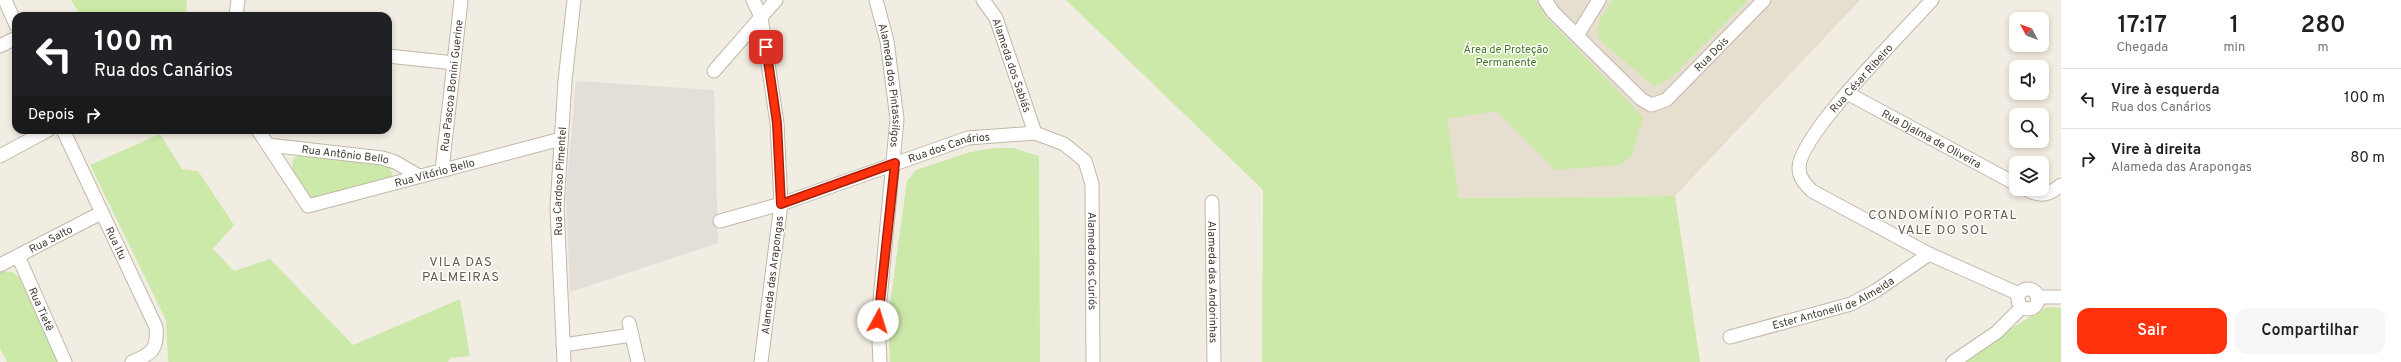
<!DOCTYPE html>
<html lang="pt">
<meta charset="utf-8">
<style>
:root{--surface:#fff;--page:#f6f6f6;--text:#202124;--muted:#757577;--line:#e0e0e0;--accent:#ff310c}
body{margin:0;font-family:Overpass,sans-serif;background:var(--page);color:var(--text);height:100vh;display:flex;flex-direction:column;font-size:15px;white-space:nowrap}
*{box-sizing:border-box;margin:0}
p{font-size:13px;color:var(--muted)}
.icon{flex:none;width:22px;height:22px;fill:none;stroke:currentColor;stroke-width:2;stroke-linecap:round;stroke-linejoin:round}
.map{position:relative;flex:1;overflow:hidden}
.drawer{display:flex;flex-direction:column;background:var(--surface);width:340px}
.drawer>*{flex:none}
.hud{position:absolute;left:12px;top:12px;width:380px;height:122px;border-radius:12px;box-shadow:0 2px 6px #0003;background:#202124;color:#fff;overflow:hidden}
.needle{width:26px;rotate:311deg}
.fabs{position:absolute;left:2009px;top:12px;display:grid;gap:8px}
.fabs a{display:grid;place-items:center;width:40px;height:40px;border-radius:8px;background:var(--surface);box-shadow:0 2px 6px #0003;font-size:20px}
.pin{position:absolute;display:grid;place-items:center;width:34px;height:34px;color:#fff;margin:-17px;border-radius:8px;box-shadow:0 2px 6px #0006}
.me{position:absolute;width:44px;margin:-22px;rotate:6deg;stroke-linejoin:round;filter:drop-shadow(0 0 3px #0008)}
.turn{display:flex;align-items:center;gap:14px;height:84px;padding:0 16px;font-size:18px}
.turn .icon{width:52px;height:52px;stroke-width:2.5}
.turn b{display:block;font-size:28px;line-height:34px}
.then{display:flex;align-items:center;height:38px;padding:0 16px;background:#0003;gap:8px;font-size:15px}
.eta{display:flex;justify-content:space-evenly;align-items:center;height:68px;text-align:center}
.eta b{font-size:24px;font-weight:600;line-height:28px}
.primary-button{display:flex;gap:8px;margin-top:auto;padding:8px 16px}
.primary-button a{flex:1;height:46px;border-radius:12px;background:var(--accent);color:#fff;font-size:16px;font-weight:600;line-height:46px;text-align:center}
.primary-button a+a{background:var(--page);color:var(--text)}
ul{padding:0;list-style:none}
li{display:flex;align-items:center;gap:12px;height:60px;padding:0 16px;border-top:1px solid var(--line)}
li div{flex:1}
li b{display:block;font-size:15px}
li em{font-style:normal}
main{display:flex;flex:1;min-height:0}
.map>svg:first-child{display:block}
.residential{fill:#e6dfd0}
.industrial{fill:#e4ded8}
.green{fill:#cce9a9}
.lines{fill:none;stroke-linecap:round;stroke-linejoin:round}
.minor-casing{stroke:#c0b8a8;stroke-width:15}
.minor{stroke:#fff;stroke-width:13}
.route-casing{stroke:#a62008;stroke-width:10}
.route{stroke:#ff310c;stroke-width:7}
.labels{text-anchor:middle;stroke-width:3;stroke-linejoin:round;paint-order:stroke}
.park-label{font-size:11px;fill:#437724;stroke:#fff}
.street-label{font-size:11px;fill:#443d33;stroke:#fff}
.quarter-label{font-size:13px;letter-spacing:1px;fill:#675b49;stroke:#fff}
</style>
<main>
<div class="map">
<svg width="2061" height="362" viewBox="0 0 2061 362">
<rect width="100%" height="100%" fill="#f2ede2"/>
<!-- residential -->
<polygon class="residential" points="1428,0 1860,0 1675,196 1459,198"/>
<!-- industrial -->
<polygon class="industrial" points="576,81 714,90 718,243 570,292 566,192"/>
<!-- green -->
<g class="green">
<polygon points="71,0 187,0 186,16 81,16"/>
<polygon points="1066,0 1535,0 1546,17 1643,117 1632,156 1620,165 1555,170 1496,111 1447,119 1459,198 1675,196 1700,362 1262,362 1263,190"/>
<path d="M 1613,0 L 1748,0 L 1670,79 L 1654,86 L 1604,44 C 1590,27 1603,16 1613,0 Z"/>
<polygon points="160,134 182,169 198,171 234,225 213,249 234,271 270,259 353,345 460,299 470,356 450,358 448,362 169,362 168,361 166,320 90,165"/>
<polygon points="994,148 1013,148 1039,156 1040,362 890,362 888,318 907,181 916,170 970,152"/>
<path d="M 302,153 L 384,163 L 390,167 L 393,177 L 310,199 C 302,187 279,161 302,153 Z"/>
<polygon points="2,271 12,272 19,277 59,362 7,362 0,348 0,272"/>
<polygon points="2047,307 2061,308 2061,362 1955,362"/>
</g>
<g class="lines">
<!-- minor casing -->
<g class="minor-casing">
<g id="minor">
<polyline points="5,0 16,25"/>
<polyline points="753,0 761,17 777,123 781,204 761,362"/>
<path id="s1" d="M 876,0 L 887,41 L 897,119 L 878,321 L 880,362"/>
<path id="s2" d="M 983,0 L 996,18 L 1035,133"/>
<path id="s3" d="M 1545,0 L 1553,12 L 1641,99 L 1651,105 L 1666,100 L 1764,0"/>
<path d="M 1932,0 C 1907,28 1798,136 1799,168 C 1799,178 1806,185 1812,191 L 1929,254 L 2019,294"/>
<polyline points="236,16 238,0"/>
<polyline points="1578,34 1599,0"/>
<polyline points="0,46 16,38"/>
<polyline points="388,56 454,63"/>
<polyline points="714,71 776,0"/>
<path id="s4" d="M 1847,93 L 2016,184"/>
<path id="s5" d="M 63,130 L 156,327 C 158,349 152,354 132,362"/>
<path id="s6" d="M 258,130 L 308,206 L 561,139"/>
<path id="s7" d="M 268,145 L 382,158 L 395,162 L 419,176"/>
<polyline points="0,156 48,130"/>
<path id="s8" d="M 442,170 L 461,0"/>
<path d="M 2025,189 C 2040,197 2048,196 2061,185"/>
<path id="s9" d="M 1212,202 L 1214,362"/>
<path id="s10" d="M 720,221 L 781,204 L 968,138 L 1035,133 L 1064,144 L 1085,161 L 1092,184 L 1093,362"/>
<path id="s11" d="M 18,256 L 65,362"/>
<path id="s12" d="M 0,265 L 101,213"/>
<circle cx="2028" cy="299" r="10"/>
<polyline points="2037,297 2061,297"/>
<polyline points="629,323 638,362"/>
<path id="s13" d="M 1730,337 L 1851,304 L 1877,290 L 1929,254"/>
<polyline points="563,345 632,335"/>
<path id="s14" d="M 564,362 L 557,207 L 565,81 L 574,0"/>
<polyline points="1953,362 1997,332 2022,307"/>
</g>
</g>
<!-- minor -->
<use href="#minor" class="minor"/>
</g>
<g class="lines">
<!-- route casing -->
<g class="route-casing">
<polyline id="route" points="766,47 777,123 781,204 895,163 878,321"/>
</g>
<!-- route -->
<use href="#route" class="route"/>
</g>
<g class="labels">
<!-- park labels -->
<g class="park-label">
<text x="1506" y="53">Área de Proteção<tspan x="1506" dy="13">Permanente</tspan></text>
</g>
<!-- street labels -->
<g class="street-label">
<text dy="4" stroke="none"><textPath href="#s3" startOffset="230">Rua Dois</textPath></text>
<text dy="4" stroke="none"><textPath href="#s2" startOffset="72">Alameda dos Sabiás</textPath></text>
<text transform="translate(1861 78) rotate(-48)" y="4">Rua César Ribeiro</text>
<text dy="4" stroke="none"><textPath href="#s8" startOffset="85">Rua Pascoa Bonini Guerine</textPath></text>
<text dy="4" stroke="none"><textPath href="#s1" startOffset="87">Alameda dos Pintassilgos</textPath></text>
<text dy="4" stroke="none"><textPath href="#s4" startOffset="96">Rua Djalma de Oliveira</textPath></text>
<text dy="4" stroke="none"><textPath href="#s10" startOffset="241">Rua dos Canários</textPath></text>
<text dy="4" stroke="none"><textPath href="#s7" startOffset="78">Rua Antônio Bello</textPath></text>
<text dy="4" stroke="none"><textPath href="#s6" startOffset="222">Rua Vitório Bello</textPath></text>
<text dy="4" stroke="none"><textPath href="#s14" startOffset="181">Rua Cardoso Pimentel</textPath></text>
<text dy="4" stroke="none"><textPath href="#s12" startOffset="57">Rua Salto</textPath></text>
<text dy="4" stroke="none"><textPath href="#s5" startOffset="125">Rua Itu</textPath></text>
<text dy="4" stroke="none"><textPath href="#s10" startOffset="488">Alameda dos Curiós</textPath></text>
<text transform="translate(772 275) rotate(-83)" y="4">Alameda das Arapongas</text>
<text dy="4" stroke="none"><textPath href="#s9" startOffset="80">Alameda das Andorinhas</textPath></text>
<text dy="4" stroke="none"><textPath href="#s13" startOffset="109">Ester Antonelli de Almeida</textPath></text>
<text dy="4" stroke="none"><textPath href="#s11" startOffset="58">Rua Tietê</textPath></text>
</g>
<!-- quarter labels -->
<g class="quarter-label">
<text x="1943" y="219">CONDOMÍNIO PORTAL<tspan x="1943" dy="15">VALE DO SOL</tspan></text>
<text x="461" y="266">VILA DAS<tspan x="461" dy="15">PALMEIRAS</tspan></text>
</g>
</g>
</svg>
<div class="fabs">
<a><svg class="needle" viewBox="-14 -14 28 28"><path d="M0-13l5 13h-10z" fill="#e53935"/><path d="M0 13l5-13h-10z" fill="#757577"/></svg></a>
<a><svg class="icon" aria-label="sound" viewBox="0 0 24 24"><path d="M4 9h4l5-4v14l-5-4H4zM17 9q2 3 0 6"/></svg></a>
<a><svg class="icon" aria-label="search" viewBox="0 0 24 24"><circle cx="10" cy="10" r="6"/><path d="M15 15l6 6"/></svg></a>
<a><svg class="icon" aria-label="layers" viewBox="0 0 24 24"><path d="M12 4l9 5-9 5-9-5zM3 14l9 5 9-5"/></svg></a>
</div>
<div class="pin" style="left:766px;top:47px;background:#d93025"><svg class="icon" aria-label="arrive" viewBox="0 0 24 24"><path d="M6 21V4h12l-3 4 3 4H6"/></svg></div>
<svg class="me" style="left:878px;top:321px" viewBox="-20 -20 40 40"><circle r="19" fill="#fff"/><path d="M0-13L10 11 0 6-10 11z" fill="#ff310c"/></svg>
<div class="hud">
<div class="turn"><svg class="icon" aria-label="left" viewBox="0 0 24 24"><path d="M17 20v-9H6M10 6l-5 5 5 5"/></svg><div><b>100 m</b>Rua dos Canários</div></div>
<div class="then">Depois<svg class="icon" aria-label="right" viewBox="0 0 24 24"><path d="M7 20v-9h11M14 6l5 5-5 5"/></svg></div>
</div>
</div>
<section class="drawer">
<div class="eta">
<div><b>17:17</b><p>Chegada</p></div>
<div><b>1</b><p>min</p></div>
<div><b>280</b><p>m</p></div>
</div>
<ul>
<li><svg class="icon" aria-label="left" viewBox="0 0 24 24"><path d="M17 20v-9H6M10 6l-5 5 5 5"/></svg><div><b>Vire à esquerda</b><p>Rua dos Canários</p></div><em>100 m</em></li>
<li><svg class="icon" aria-label="right" viewBox="0 0 24 24"><path d="M7 20v-9h11M14 6l5 5-5 5"/></svg><div><b>Vire à direita</b><p>Alameda das Arapongas</p></div><em>80 m</em></li>
</ul>
<div class="primary-button"><a>Sair</a><a>Compartilhar</a></div>
</section>
</main>
